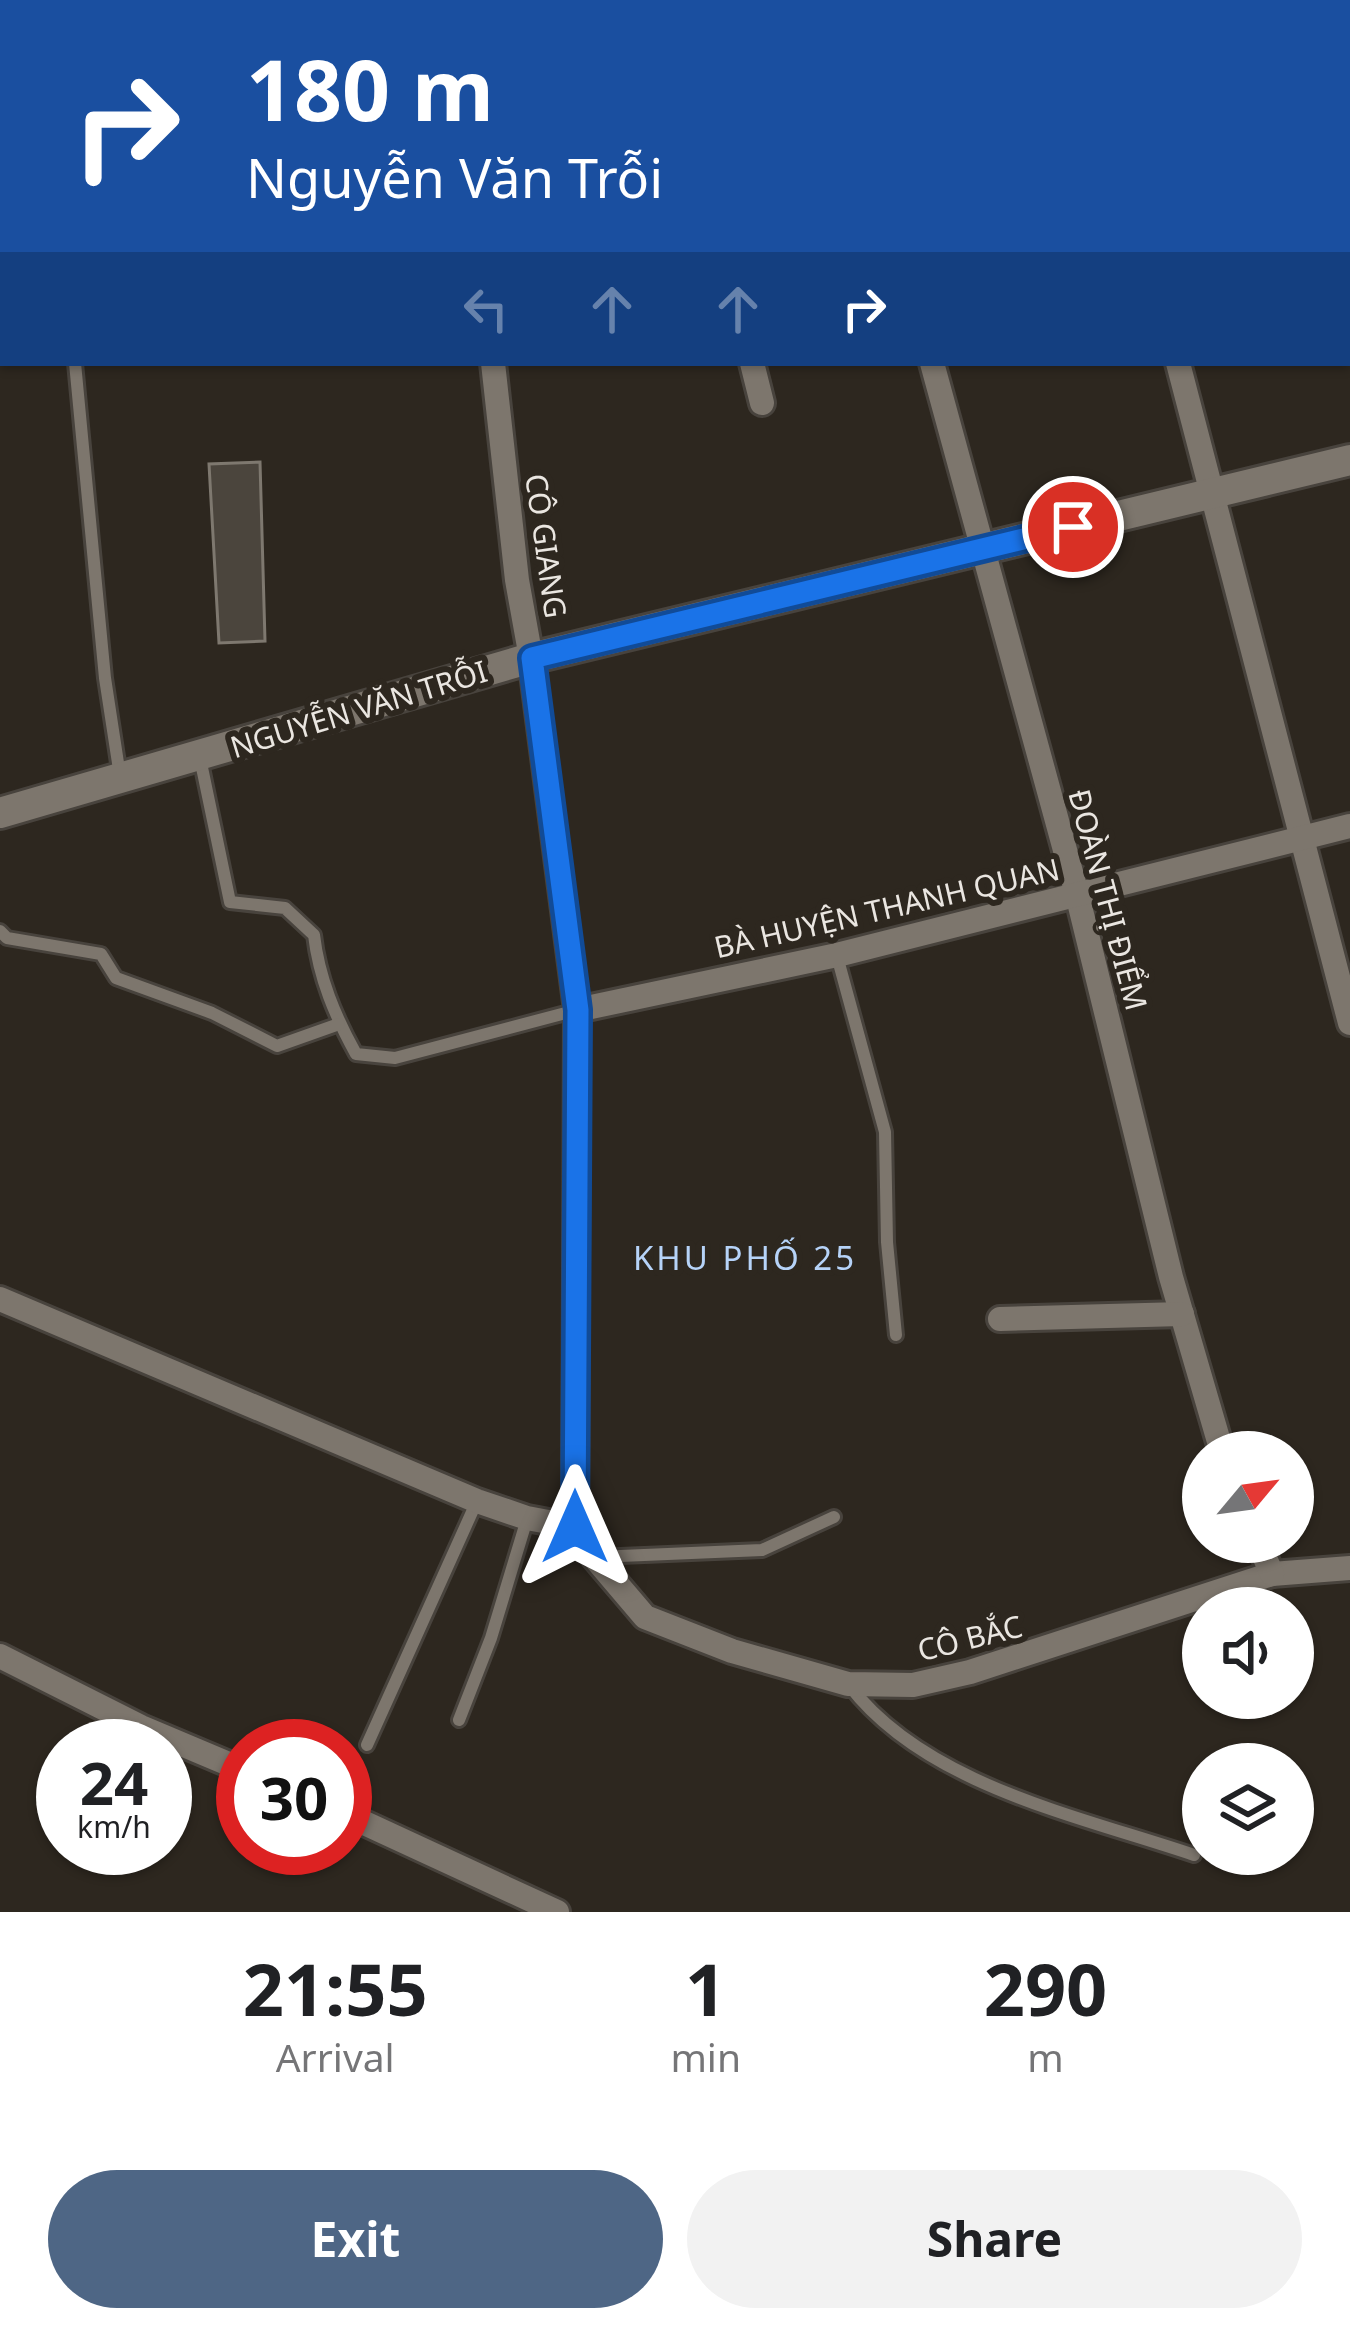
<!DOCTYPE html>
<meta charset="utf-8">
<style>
:root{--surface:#fff;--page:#f2f2f2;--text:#202124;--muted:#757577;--accent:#4e6685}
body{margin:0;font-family:"Noto Sans",sans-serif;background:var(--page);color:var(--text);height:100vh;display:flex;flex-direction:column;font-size:45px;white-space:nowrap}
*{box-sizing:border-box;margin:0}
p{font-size:39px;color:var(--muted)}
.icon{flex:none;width:66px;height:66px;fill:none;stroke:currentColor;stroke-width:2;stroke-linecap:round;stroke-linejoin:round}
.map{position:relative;height:1912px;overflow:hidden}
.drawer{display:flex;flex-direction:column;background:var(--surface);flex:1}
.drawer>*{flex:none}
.banner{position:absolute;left:0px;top:0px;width:1350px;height:366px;box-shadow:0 3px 9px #0004;background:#1a4fa0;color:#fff;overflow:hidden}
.needle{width:78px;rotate:61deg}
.controls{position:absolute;left:1182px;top:1431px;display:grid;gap:24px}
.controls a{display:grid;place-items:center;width:132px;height:132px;border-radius:50%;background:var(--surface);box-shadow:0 3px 9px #0004;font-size:60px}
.speed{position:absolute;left:36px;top:1719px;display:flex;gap:24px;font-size:60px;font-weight:700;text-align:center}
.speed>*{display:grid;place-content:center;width:156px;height:156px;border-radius:50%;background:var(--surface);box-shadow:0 3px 9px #0004;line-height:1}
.speed small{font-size:30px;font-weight:400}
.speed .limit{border:18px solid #d22;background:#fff;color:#111}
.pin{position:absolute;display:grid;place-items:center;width:102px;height:102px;color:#fff;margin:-51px;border:6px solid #fff;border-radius:50%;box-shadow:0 3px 12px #0007}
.me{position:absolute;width:132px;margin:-66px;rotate:0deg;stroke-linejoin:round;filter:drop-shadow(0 0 9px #0008)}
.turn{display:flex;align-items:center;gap:42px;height:252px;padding:0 48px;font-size:54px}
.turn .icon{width:156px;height:156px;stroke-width:2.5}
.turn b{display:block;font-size:84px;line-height:102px}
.lanes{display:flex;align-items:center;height:114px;padding:0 48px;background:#0003;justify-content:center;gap:60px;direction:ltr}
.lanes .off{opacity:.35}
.eta{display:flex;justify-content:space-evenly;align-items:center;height:204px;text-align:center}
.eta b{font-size:72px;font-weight:700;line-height:84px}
.primary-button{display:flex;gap:24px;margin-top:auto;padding:24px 48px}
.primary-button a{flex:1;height:138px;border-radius:72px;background:var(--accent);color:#fff;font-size:48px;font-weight:700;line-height:138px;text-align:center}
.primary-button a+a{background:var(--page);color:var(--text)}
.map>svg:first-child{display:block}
.building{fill:#4b453d;stroke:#7e786f;stroke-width:3}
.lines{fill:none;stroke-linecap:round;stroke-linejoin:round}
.service-casing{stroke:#48433d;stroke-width:18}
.minor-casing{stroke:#48433d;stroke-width:30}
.tertiary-casing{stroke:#48433d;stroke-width:36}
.service{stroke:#7d766d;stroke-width:12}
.minor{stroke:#7d766d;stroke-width:24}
.tertiary{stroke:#7d766d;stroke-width:30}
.route-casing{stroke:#114b97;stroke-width:30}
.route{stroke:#1a73e8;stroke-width:21}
.labels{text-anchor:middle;stroke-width:12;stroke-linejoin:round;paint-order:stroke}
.street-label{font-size:30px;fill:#eae6e1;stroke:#2d271f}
.neighbourhood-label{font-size:33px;letter-spacing:3px;fill:#b6d3f8;stroke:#2d271f}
</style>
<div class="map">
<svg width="1350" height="1912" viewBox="0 0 1350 1912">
<rect width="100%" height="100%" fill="#2d271f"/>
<!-- building -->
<polygon class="building" points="260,462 265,641 219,643 209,464"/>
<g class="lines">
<!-- service casing -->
<g class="service-casing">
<g id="service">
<polyline points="173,0 174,3"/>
<polyline points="75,363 105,678 120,776"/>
<path d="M 200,758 L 230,902 L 285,908 L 314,935 C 319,978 335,1016 356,1054 L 395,1058 L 577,1010"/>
<polyline points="0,931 7,938 101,954 116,978 212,1013 277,1046 339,1024"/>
<polyline points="837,956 885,1132 887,1242 896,1335"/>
<polyline points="597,1557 762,1550 834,1517"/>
<path d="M 849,1685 C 925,1785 1079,1816 1194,1855"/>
<polyline points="459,1720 491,1638 527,1519"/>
<polyline points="367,1745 477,1501"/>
</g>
</g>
<!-- minor casing -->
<g class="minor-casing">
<g id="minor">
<polyline points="437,0 437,3"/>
<polyline points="836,0 837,3"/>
<polyline points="1087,0 1087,3"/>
<polyline points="348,3 352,0"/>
<polyline points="1347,77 1350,77"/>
<polyline points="0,286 3,284"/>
<polyline points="493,363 517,580 531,658 577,1010 575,1527"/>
<polyline points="752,363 762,403"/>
<polyline points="932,363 1077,894 1171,1277 1222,1452"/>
<polyline points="1178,363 1350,1023"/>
<polyline points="577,1010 837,955 1350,826"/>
<polyline points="0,1299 477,1501 527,1518 575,1527"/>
<polyline points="1000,1319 1182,1314"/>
<polyline points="575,1527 594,1557 645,1617 732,1651 848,1684 913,1685 970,1672 1272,1574 1350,1568"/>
<polyline points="1258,1542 1272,1574"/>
<polyline points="0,1656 141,1727 243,1770"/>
<polyline points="345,1814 557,1912"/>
</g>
</g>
<!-- tertiary casing -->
<g class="tertiary-casing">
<polyline id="tertiary" points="0,813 531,658 1350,460"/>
</g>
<!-- service -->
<use href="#service" class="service"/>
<!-- minor -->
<use href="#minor" class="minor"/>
<!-- tertiary -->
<use href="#tertiary" class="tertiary"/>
</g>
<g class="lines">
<!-- route casing -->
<g class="route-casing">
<polyline id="route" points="575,1527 578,1010 532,658 1073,527"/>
</g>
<!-- route -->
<use href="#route" class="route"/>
</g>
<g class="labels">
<!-- street labels -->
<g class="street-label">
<text transform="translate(545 546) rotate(82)" y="10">CÔ GIANG</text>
<text transform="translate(359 710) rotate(-17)" y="10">NGUYỄN VĂN TRỖI</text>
<text transform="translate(1107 900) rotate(75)" y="10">ĐOÀN THỊ ĐIỂM</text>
<text transform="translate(887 909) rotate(-13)" y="10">BÀ HUYỆN THANH QUAN</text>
<text transform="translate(970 1639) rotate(-14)" y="10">CÔ BẮC</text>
</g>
<!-- neighbourhood labels -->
<g class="neighbourhood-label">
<text x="745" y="1270">KHU PHỐ 25</text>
</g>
</g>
</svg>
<div class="controls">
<a><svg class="needle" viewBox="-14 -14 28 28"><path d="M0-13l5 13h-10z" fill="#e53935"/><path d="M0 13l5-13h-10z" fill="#757577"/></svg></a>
<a><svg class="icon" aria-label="sound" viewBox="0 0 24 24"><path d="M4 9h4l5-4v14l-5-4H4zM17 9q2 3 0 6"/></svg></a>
<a><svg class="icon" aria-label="layers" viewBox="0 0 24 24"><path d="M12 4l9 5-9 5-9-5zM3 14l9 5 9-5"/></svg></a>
</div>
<div class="speed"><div>24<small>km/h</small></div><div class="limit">30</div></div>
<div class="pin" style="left:1073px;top:527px;background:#d93025"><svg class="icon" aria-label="arrive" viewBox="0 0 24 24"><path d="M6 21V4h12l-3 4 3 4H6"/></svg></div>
<svg class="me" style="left:575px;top:1527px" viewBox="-20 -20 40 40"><path d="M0-17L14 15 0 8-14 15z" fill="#1a73e8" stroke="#fff" stroke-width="4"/></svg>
<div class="banner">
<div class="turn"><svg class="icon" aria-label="right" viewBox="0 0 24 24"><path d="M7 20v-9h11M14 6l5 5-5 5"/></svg><div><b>180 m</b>Nguyễn Văn Trỗi</div></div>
<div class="lanes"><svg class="icon off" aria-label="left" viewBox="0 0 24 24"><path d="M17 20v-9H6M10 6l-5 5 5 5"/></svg><svg class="icon off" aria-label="ahead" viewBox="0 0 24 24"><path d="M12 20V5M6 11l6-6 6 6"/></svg><svg class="icon off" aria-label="ahead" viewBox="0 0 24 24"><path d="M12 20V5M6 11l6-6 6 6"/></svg><svg class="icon" aria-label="right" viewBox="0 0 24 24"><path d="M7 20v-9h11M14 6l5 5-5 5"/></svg></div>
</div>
</div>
<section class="drawer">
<div class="eta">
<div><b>21:55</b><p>Arrival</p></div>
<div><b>1</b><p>min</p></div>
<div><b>290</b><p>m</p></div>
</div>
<div class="primary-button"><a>Exit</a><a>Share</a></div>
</section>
